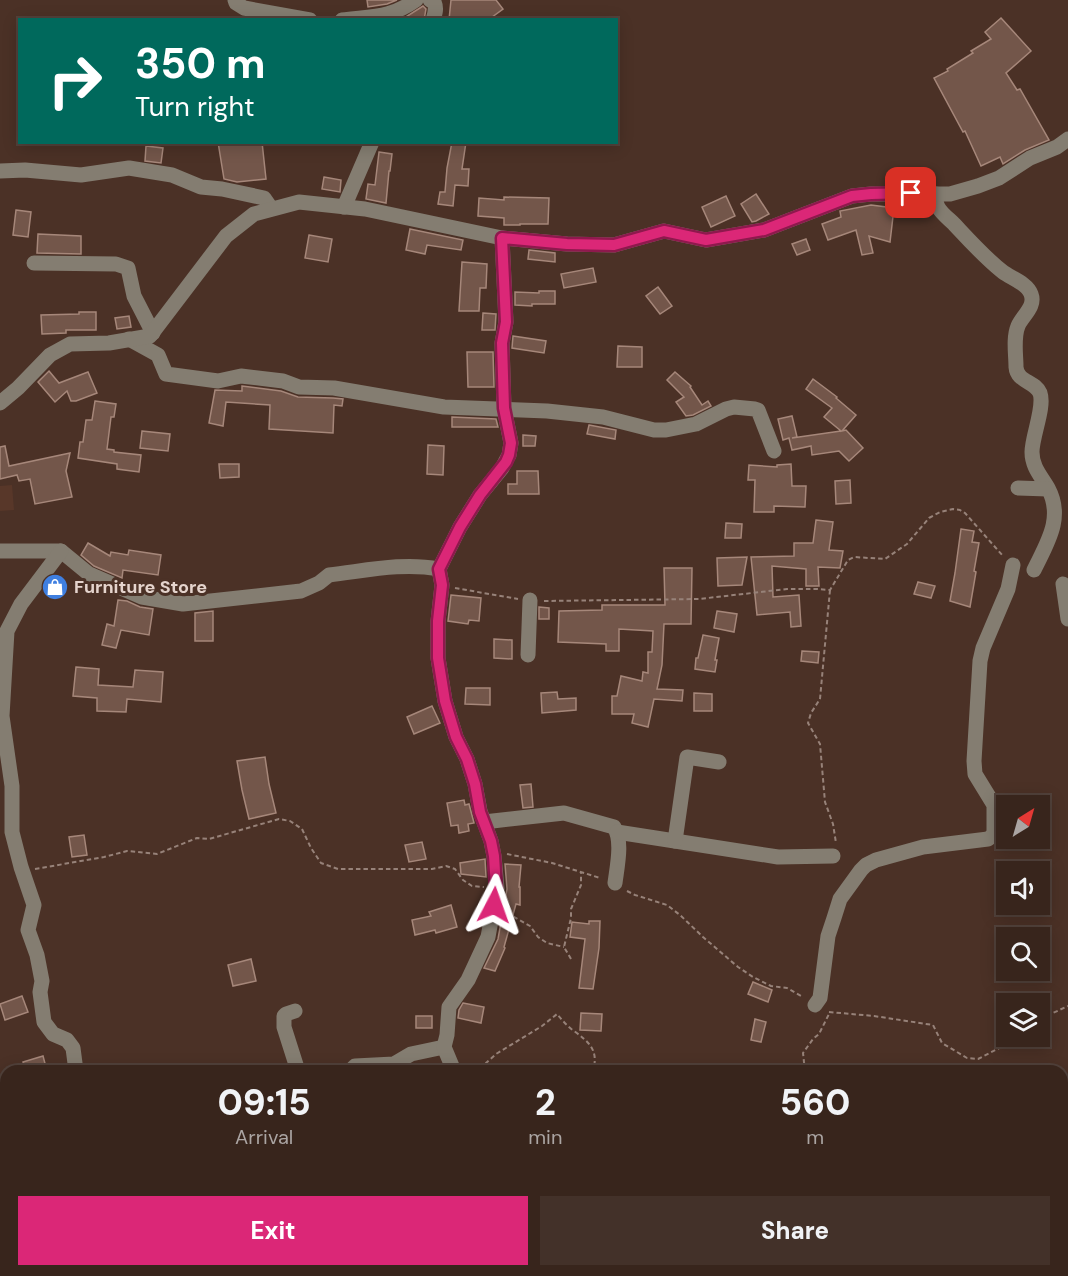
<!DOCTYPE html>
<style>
:root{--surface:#38251c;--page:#433129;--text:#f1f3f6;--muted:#aba5a3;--line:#52423b;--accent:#db2777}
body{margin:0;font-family:"DM Sans",sans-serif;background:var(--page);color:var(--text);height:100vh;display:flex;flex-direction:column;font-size:22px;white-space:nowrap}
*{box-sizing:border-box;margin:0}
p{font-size:20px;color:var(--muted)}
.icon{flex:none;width:33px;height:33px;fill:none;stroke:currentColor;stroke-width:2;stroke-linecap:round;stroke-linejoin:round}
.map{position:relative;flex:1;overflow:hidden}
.details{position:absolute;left:0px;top:1065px;width:1068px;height:212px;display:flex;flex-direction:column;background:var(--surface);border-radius:18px 18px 0 0;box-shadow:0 3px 15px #0003,0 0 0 2px var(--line)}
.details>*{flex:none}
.banner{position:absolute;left:18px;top:18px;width:600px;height:126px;border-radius:0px;box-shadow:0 3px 15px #0003,0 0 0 2px var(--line);background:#00695c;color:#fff;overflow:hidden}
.needle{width:39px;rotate:37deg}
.tools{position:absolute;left:996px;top:795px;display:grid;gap:12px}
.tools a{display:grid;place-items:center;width:54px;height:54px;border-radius:0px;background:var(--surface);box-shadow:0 3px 15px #0003,0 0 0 2px var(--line);font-size:30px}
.pin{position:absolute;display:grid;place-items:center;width:51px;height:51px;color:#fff;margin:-26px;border-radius:12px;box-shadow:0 3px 9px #0006}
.me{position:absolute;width:66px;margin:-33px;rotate:4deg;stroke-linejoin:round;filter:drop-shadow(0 0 4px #0008)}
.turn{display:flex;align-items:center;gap:21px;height:126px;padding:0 18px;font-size:27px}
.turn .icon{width:78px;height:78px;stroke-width:2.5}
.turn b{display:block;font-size:42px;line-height:51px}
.eta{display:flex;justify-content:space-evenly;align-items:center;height:102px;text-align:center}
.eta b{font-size:36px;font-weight:800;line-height:42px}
.button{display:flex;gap:12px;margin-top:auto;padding:12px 18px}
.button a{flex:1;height:69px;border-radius:0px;background:var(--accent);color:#fff;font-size:24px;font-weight:800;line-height:69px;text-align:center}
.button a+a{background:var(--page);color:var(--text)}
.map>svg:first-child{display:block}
.built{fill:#583729}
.building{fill:#73564a;stroke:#a6877a;stroke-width:1.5}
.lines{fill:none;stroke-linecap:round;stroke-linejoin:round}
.path{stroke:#978279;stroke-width:2;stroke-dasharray:4.5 3;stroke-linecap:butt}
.minor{stroke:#847d71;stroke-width:15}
.route-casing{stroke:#8e194d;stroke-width:15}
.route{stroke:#db2777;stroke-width:10}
.labels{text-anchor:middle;stroke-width:6;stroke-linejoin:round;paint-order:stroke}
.poi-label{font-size:18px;font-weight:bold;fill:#e5d4cd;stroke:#4b3126;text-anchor:start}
</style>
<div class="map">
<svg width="1068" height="1276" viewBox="0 0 1068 1276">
<rect width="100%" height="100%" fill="#4b3126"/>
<!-- built -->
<polygon class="built" points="12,485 14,510 0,511 0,486"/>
<!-- building -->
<g class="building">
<polygon points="367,0 397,0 387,4 368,7"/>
<polygon points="451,0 496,0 503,9 488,20 449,20"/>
<polygon points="423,6 426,9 424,20 401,20"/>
<polygon points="1001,18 1031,51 1006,73 1017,90 1020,89 1049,140 1025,150 1003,164 1000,157 981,166 965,131 963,132 934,78 948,71 947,69 973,53 971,51 991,39 985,32"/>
<polygon points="218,142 262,142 266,179 237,182 224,179"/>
<polygon points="452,142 466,142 462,169 469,169 468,186 455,185 453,206 438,204 440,192 445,192 447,168"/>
<polygon points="146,146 163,148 161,163 145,161"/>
<polygon points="379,152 392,154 390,171 389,171 386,203 366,199 368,184 375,185"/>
<polygon points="324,177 341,180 340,192 322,189"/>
<polygon points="756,194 769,214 756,221 752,222 741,204"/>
<polygon points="726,196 735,216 711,227 702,207"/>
<polygon points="504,197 549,198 548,224 520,224 520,225 504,225 504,218 478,216 479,198 504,200"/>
<polygon points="871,205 894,208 890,242 869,236 873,253 862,255 856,230 828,240 822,224 841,217 840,211"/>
<polygon points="16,210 31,212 28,237 13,235"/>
<polygon points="410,229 463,240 461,250 427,245 425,254 406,250"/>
<polygon points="38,234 81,236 81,254 37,253"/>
<polygon points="309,235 332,239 328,262 305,258"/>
<polygon points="806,239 810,250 797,255 792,244"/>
<polygon points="529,250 555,253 555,262 528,259"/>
<polygon points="462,262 487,264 486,288 480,288 479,311 459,311"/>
<polygon points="593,268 596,282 564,288 561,274"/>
<polygon points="658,287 672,306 660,314 646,296"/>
<polygon points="539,291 555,291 555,304 532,304 532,306 515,305 515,292 539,293"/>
<polygon points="79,312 96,312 96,330 66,330 66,333 42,334 41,315 79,314"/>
<polygon points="483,313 496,314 495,330 482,330"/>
<polygon points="129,316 131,327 117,329 115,318"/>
<polygon points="513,336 546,341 544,353 512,348"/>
<polygon points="618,346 642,347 642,367 617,367"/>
<polygon points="467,352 493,352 494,387 468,387"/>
<polygon points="49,371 59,383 88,372 97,393 76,401 71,401 67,391 55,402 38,382"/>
<polygon points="675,372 691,386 690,387 702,405 708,401 711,406 693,415 686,416 676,402 684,397 667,380"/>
<polygon points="813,379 837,397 836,398 856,415 842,431 846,430 863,448 849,461 839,451 812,455 811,446 792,450 789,438 783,440 778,419 792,416 797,437 792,438 841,431 824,417 832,408 806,389"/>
<polygon points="242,386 281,391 298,397 333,398 343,399 342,406 334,405 333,433 269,429 270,405 226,402 223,426 209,423 215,390 242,391"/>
<polygon points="95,401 116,404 114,417 111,417 107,449 114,450 114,452 141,455 139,472 117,469 117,464 78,458 80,442 83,442 86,420 92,420"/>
<polygon points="452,417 496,419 498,427 452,427"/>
<polygon points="589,425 616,430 615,439 587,434"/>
<polygon points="142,431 170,434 168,451 140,448"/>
<polygon points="523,435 536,436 535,446 523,446"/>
<polygon points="428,445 444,446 443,475 427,474"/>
<polygon points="5,446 9,466 70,453 66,471 72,497 35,504 30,479 19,481 17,475 0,479 0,447"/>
<polygon points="219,464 239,464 239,477 220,478"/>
<polygon points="791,464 792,486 806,486 805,507 774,506 774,512 754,512 755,480 748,480 749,465 777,467 777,465"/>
<polygon points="517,471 538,471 539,494 508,494 508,484 517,484"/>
<polygon points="850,480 851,503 836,504 835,481"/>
<polygon points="816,520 833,522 829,550 843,551 840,568 818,567 819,586 806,586 806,569 772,566 773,597 799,595 801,626 791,627 790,612 757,615 751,557 794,556 794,543 813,543"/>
<polygon points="726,523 742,524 741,538 725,538"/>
<polygon points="961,529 974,531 972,542 979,543 974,571 976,572 970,607 950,601 955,573"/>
<polygon points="88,543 110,556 111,552 128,555 129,550 161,555 158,575 123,570 122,578 94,566 81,555"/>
<polygon points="747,557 742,585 718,586 717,558"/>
<polygon points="664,568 692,568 691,624 664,624 662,665 657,689 683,690 682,701 654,699 648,727 632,723 634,714 612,714 612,696 617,696 621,676 642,681 643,672 648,673 648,652 652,652 653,631 619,629 619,651 606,651 606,644 558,642 559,611 602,610 602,605 665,605"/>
<polygon points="918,582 935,586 931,598 914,594"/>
<polygon points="451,595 481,598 479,621 469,620 468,624 448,621"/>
<polygon points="118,600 127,601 140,607 153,609 149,635 121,630 116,648 102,645 107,624 114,626"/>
<polygon points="539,607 549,608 549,619 539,619"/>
<polygon points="213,611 213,641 195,641 195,613"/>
<polygon points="717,611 737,614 734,632 714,628"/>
<polygon points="703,635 719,638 715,660 717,660 715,672 695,669 696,658 698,658"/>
<polygon points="494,639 512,640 512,659 494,658"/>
<polygon points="802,651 819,652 818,663 801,661"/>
<polygon points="76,667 99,669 98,685 133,687 135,670 163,672 161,702 127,699 126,712 97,711 97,698 73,696"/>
<polygon points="466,688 490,688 490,705 465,704"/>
<polygon points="557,692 558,699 576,698 576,710 542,713 541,693"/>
<polygon points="694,693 712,694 712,711 694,711"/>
<polygon points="432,706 440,723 414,734 407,717"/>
<polygon points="265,757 269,784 276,813 249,819 242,790 237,761"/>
<polygon points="531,784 533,807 523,808 520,785"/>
<polygon points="464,800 465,805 469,804 474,823 468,824 469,831 459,833 458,825 451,826 447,803"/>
<polygon points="84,835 87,855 72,857 69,837"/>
<polygon points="422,842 426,859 409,862 405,845"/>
<polygon points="485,859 486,877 461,874 460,863"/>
<polygon points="505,864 521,865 519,887 520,887 520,905 516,904 504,947 505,948 495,971 484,968 498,939 507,889"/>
<polygon points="451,905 457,927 436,933 435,930 415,935 412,920 431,916 429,912"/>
<polygon points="589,921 600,921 599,948 593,989 579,988 585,939 570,937 572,922 589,924"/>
<polygon points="251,959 256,981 233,986 228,965"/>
<polygon points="753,982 772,990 768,1002 748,994"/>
<polygon points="22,996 28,1012 5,1020 0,1004"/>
<polygon points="463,1003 484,1007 481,1023 458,1018 459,1010"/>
<polygon points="581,1013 602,1014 601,1031 580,1030"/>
<rect x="416" y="1016" width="16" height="12"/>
<polygon points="755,1019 766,1022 761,1042 751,1040"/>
<polygon points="43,1056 47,1071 26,1071 23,1062"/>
</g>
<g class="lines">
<!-- path -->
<g class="path">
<polyline points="455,588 518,599"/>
<polyline points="830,590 820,699 811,713 808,723 820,744 825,802 833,824 836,843"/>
<polyline points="544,601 699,599 787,589 817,589 830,590 848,560 854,557 885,559 907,544 929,518 940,512 953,509 960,510 965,513 1003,556"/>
<polyline points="507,854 552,863 600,878"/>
<polyline points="35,869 104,857 127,851 157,854 197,838 209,839 279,819 290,821 302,829 311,848 321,863 338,869 432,869 446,866 455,869 463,880 472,886 484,887"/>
<polyline points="627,891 635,895 667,905 680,915 703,937 738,967 753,977 771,986 787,988 803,997"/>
<polyline points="507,913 530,926 538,937 547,943 564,947"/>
<polyline points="571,959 564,947 571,918 571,909 581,885 581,872"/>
<polyline points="829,1012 874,1016 933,1025 942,1043 967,1058 978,1059 1007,1044 1016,1036"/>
<polyline points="1040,1019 1068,1006"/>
<path d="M 483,1071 L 486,1063 L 496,1054 L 542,1026 L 557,1014 C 562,1020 567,1026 574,1031 C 589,1042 599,1050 593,1071"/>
<polyline points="805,1071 803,1053 813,1039 819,1034 830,1012"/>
<polyline points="252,1270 254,1276"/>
</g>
<!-- minor -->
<g class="minor">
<polyline points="235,0 236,3 244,8 310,20"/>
<path d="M 430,0 L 434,2 C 437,8 435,14 433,20"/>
<path d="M 342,20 C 372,16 391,18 416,0"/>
<polyline points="0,171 25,170 81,175 129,168 172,175 201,187 222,189 264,198 271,208"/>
<path d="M 936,194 C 936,198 936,204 938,207 C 941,213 949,219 954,224 C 969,240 985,258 1003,272 C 1011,278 1027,283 1031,294 C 1036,307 1022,316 1018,326 C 1013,338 1016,355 1016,367 C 1017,382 1035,381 1040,393 C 1045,407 1032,436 1032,452 C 1032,467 1041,476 1048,488 C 1064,518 1047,543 1034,570"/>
<polyline points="344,207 372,142"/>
<polyline points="34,263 116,264 128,268 134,296 153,333"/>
<polyline points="129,339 158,355 166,374 218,381 241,376 283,381 299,387 334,388 444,407 547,411 603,417 654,430 666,430 696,424 726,409 734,407 755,409 758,410 774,451"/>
<polyline points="0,403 18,388 50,355 70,344 109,343 150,336 226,236 254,214 299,202 365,209 502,238 567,244 614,245 664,231 706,240 764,230 852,196 871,194 950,194 978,186 999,178 1030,158 1057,147 1068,139"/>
<polyline points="1018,488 1048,489"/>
<path d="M 0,551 L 61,551 L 89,574 L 142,597 L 183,604 L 301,591 L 319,583 L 329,575 C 365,571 402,562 439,569"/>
<polyline points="61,551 21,604 7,631 2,716 12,786 12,832 21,867 34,905 28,930 37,955 42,981 40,992 44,1022 53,1034 67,1040 73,1048 76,1071"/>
<polyline points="1063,584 1068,619"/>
<polyline points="528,655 530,600"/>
<path d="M 484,822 L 564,813 L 614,827 C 623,840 617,867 615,883"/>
<polyline points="617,832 778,857 833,856"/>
<polyline points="675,841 687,757 719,762"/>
<polyline points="815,1005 820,998 828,936 834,918 840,899 861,870 866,865 876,860 923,847 988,839 992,836 994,832 994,805 975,774 974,761 980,661 983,648 1008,589 1013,565"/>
<polyline points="295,1011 286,1014 284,1016 284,1027 298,1071"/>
<polyline points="350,1071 355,1066 394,1064 411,1054 444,1047"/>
<polyline points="454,1071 444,1047 447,1035 449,1007 468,980 488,937 497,888 494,856 491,841 480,811 475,784 467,759 456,737 445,701 438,658 438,621 442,585 439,569 460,527 480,495 502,468 509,455 511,443 504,408 502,343 506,322 502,238"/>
<polyline points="0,1267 6,1267"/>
<polyline points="23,1270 54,1276"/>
<polyline points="561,1270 575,1276"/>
<polyline points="963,1270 973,1276"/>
<polyline points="125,1276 159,1270"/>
<polyline points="396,1276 397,1270"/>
<polyline points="735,1276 746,1270"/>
</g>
</g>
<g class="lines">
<!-- route casing -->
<g class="route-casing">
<polyline id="route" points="494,905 496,888 494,856 491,841 480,812 475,784 467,759 456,737 445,701 438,658 438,621 442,585 439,569 460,527 480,495 506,462 509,455 511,443 504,408 502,343 506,322 502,238 567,244 614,245 664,231 706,240 764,230 852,196 871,194 911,193"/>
</g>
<!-- route -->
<use href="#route" class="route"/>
</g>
<!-- icons -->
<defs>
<g id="shop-disc" transform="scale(1.35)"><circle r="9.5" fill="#3f7fe0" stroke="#4b3126"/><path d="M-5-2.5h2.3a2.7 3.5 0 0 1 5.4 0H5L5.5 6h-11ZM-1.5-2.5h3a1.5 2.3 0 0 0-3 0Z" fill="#fff"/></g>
</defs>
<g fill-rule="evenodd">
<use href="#shop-disc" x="55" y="587"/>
</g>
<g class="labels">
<!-- poi labels -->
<g class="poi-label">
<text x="74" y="593">Furniture Store</text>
</g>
</g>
</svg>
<div class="tools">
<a><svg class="needle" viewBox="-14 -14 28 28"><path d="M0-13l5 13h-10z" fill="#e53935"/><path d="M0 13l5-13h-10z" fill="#aba5a3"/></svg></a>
<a><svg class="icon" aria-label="sound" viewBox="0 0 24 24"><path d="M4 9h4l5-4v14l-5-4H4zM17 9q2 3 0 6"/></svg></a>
<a><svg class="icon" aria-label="search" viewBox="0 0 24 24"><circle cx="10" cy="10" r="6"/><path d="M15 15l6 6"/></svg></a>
<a><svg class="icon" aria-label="layers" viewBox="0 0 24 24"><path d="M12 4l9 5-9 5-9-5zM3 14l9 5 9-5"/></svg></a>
</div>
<div class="pin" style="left:911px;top:193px;background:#d93025"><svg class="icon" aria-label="arrive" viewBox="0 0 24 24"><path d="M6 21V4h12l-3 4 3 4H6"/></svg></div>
<svg class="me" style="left:494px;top:905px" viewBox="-20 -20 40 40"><path d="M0-17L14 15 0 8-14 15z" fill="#db2777" stroke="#fff" stroke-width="4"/></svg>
<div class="banner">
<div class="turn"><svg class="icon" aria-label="right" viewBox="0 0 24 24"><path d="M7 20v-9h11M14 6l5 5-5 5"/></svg><div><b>350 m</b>Turn right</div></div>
</div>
<section class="details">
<div class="eta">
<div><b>09:15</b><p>Arrival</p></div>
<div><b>2</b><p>min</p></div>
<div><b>560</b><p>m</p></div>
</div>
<div class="button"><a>Exit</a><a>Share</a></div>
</section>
</div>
